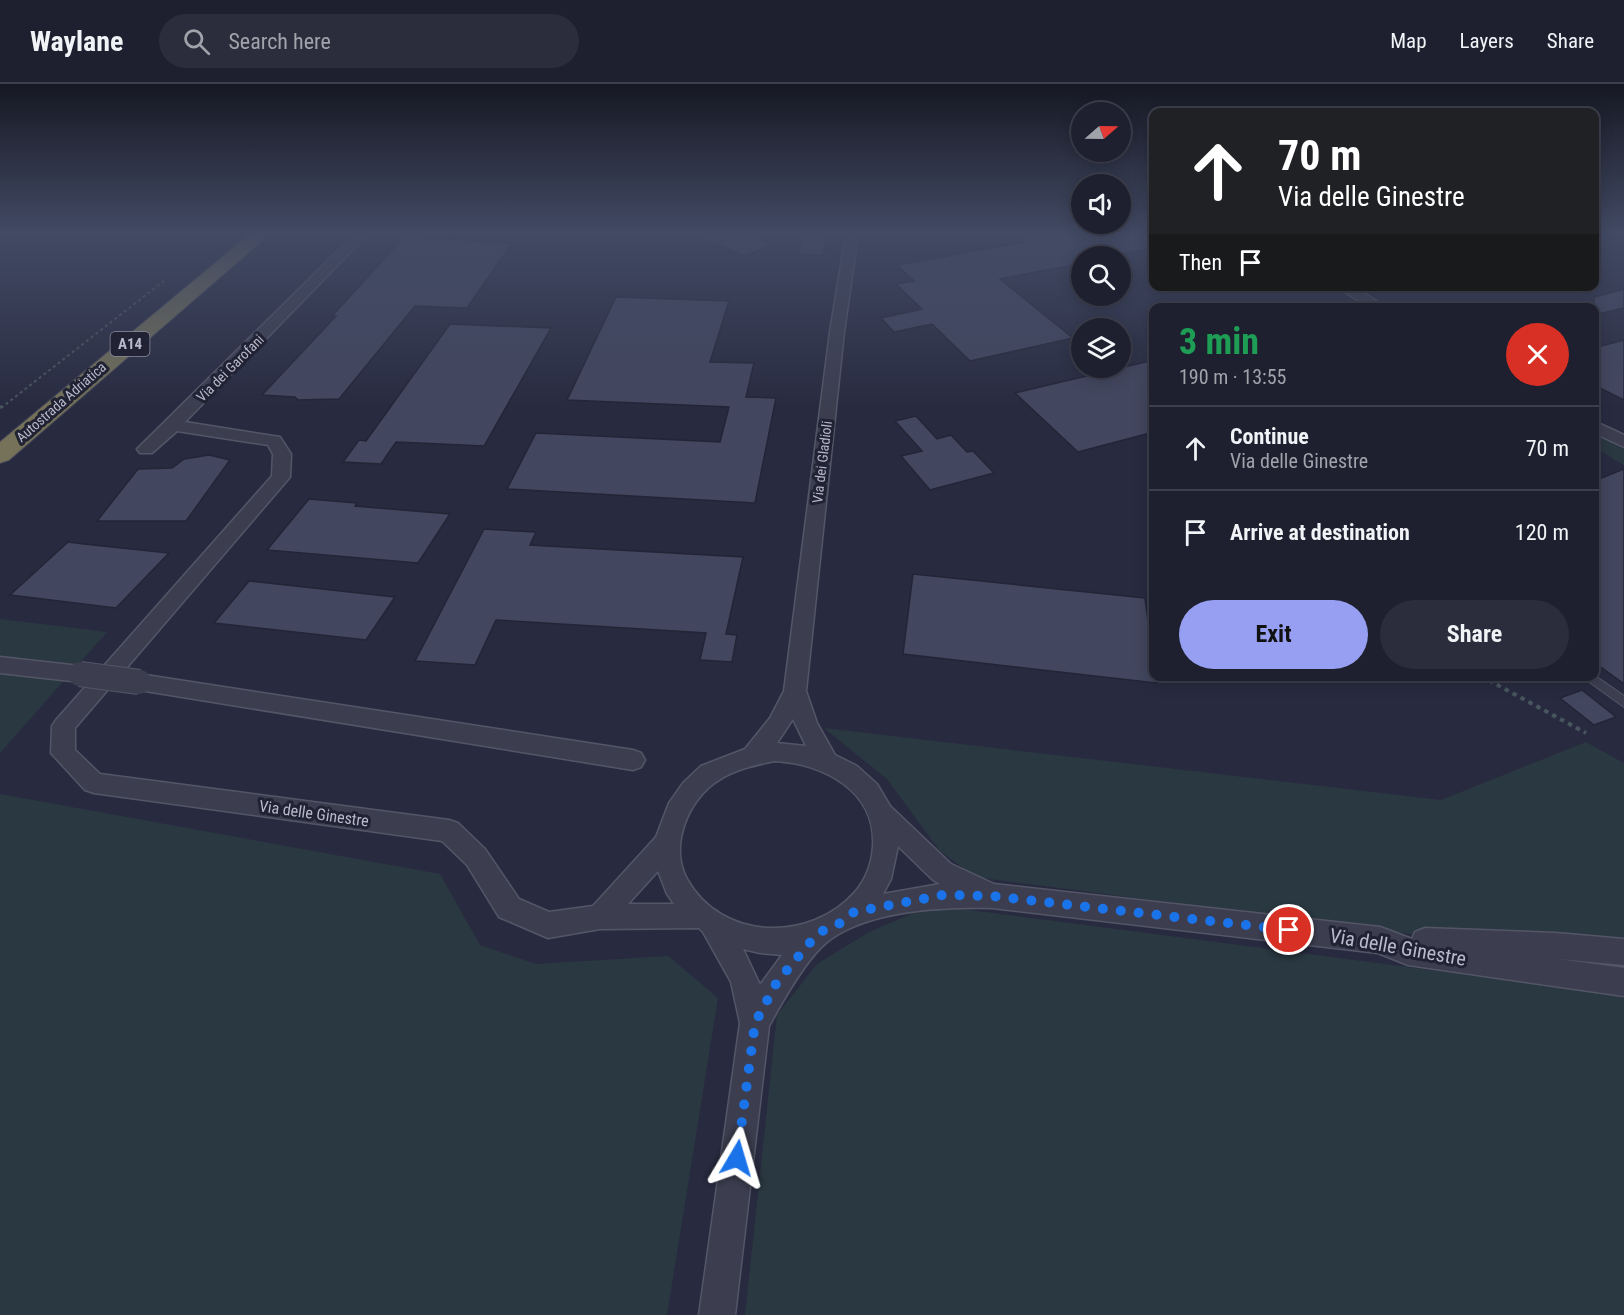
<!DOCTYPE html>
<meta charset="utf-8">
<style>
:root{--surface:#1e2030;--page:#2b2d3c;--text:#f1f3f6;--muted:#a1a3ab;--line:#3c3e4c;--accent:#969ff2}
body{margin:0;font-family:"Roboto Condensed",sans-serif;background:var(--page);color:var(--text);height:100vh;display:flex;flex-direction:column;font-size:22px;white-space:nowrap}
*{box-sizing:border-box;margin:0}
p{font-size:20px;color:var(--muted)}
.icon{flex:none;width:33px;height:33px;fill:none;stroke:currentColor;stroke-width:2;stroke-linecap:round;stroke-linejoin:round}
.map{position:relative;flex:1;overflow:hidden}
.sheet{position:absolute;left:1149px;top:219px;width:450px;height:378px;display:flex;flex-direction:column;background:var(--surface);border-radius:12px;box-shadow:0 3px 15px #0003,0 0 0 2px var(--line)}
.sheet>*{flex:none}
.guide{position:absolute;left:1149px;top:24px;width:450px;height:183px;border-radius:12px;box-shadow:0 3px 15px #0003,0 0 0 2px var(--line);background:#202124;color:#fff;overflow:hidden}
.needle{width:39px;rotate:70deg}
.fabs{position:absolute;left:1071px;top:18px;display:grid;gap:12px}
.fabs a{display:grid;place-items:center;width:60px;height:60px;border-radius:50%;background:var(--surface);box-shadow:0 3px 15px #0003,0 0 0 2px var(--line);font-size:30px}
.pin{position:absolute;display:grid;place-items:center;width:51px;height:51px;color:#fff;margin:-26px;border:3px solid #fff;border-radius:50%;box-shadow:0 2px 6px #0007}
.me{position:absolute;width:66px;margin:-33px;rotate:7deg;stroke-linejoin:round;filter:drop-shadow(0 0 4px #0008)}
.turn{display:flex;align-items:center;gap:21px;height:126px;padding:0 30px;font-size:27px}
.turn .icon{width:78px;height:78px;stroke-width:2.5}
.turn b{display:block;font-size:42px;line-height:51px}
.then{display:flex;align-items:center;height:57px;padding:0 30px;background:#0003;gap:12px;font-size:22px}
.round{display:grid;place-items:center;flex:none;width:63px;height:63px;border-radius:32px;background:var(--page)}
.summary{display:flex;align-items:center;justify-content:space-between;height:102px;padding:0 30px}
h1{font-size:36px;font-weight:700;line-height:45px;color:#1e9e55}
.primary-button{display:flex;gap:12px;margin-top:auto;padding:12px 30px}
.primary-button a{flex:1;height:69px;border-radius:36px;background:var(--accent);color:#111;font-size:24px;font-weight:700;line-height:69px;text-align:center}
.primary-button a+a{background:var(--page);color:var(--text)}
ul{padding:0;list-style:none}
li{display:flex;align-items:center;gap:18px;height:84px;padding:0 30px;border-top:2px solid var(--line)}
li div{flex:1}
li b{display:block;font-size:22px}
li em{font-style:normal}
header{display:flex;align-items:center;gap:36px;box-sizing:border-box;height:84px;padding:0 30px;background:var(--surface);border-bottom:2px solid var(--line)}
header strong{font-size:28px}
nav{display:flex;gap:33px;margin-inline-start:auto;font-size:21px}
.search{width:420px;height:54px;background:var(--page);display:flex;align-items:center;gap:15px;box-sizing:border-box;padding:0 21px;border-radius:33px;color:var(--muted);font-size:22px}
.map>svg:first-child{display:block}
.green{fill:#2a3841}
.building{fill:#42465e;stroke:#232537;stroke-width:1.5}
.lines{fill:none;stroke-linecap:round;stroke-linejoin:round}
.service-casing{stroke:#545667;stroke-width:2}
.minor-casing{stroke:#545667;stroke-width:3}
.motorway-casing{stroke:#444657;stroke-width:2}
.path-far2{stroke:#48555e;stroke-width:2;stroke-dasharray:3 3;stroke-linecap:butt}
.path-far1{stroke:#48555e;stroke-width:3;stroke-dasharray:4 4;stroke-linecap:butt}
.path{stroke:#48555e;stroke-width:4;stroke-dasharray:4.5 4.5;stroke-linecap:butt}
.service{fill:#3c3e50;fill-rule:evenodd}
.minor{fill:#3c3e50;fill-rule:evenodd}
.motorway{fill:#757259;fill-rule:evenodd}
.minor-bridge-casing{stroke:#545667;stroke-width:26;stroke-linecap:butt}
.minor-bridge{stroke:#3c3e50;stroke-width:24}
.route{stroke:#1a73e8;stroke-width:10;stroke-dasharray:0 18}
.labels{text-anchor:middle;stroke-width:6;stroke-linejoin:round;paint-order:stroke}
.far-street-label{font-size:14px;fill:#b9baca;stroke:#212335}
.shield{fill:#212335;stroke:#8b8d9d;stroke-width:1.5}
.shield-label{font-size:15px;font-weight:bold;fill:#b9baca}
.street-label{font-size:16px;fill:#b9baca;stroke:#212335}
.near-street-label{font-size:20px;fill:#b9baca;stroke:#212335}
</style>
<header>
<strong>Waylane</strong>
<div class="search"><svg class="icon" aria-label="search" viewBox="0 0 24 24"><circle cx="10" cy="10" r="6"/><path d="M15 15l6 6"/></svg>Search here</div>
<nav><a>Map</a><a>Layers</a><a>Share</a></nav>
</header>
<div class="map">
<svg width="1624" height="1231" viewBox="0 0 1624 1231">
<rect width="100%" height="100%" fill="#282b40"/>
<!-- green -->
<g class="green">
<polygon points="1595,348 1624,365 1624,381 1595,364"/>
<polygon points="0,535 107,548 0,669"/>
<polygon points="824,644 1441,716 1586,658 1624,679 1624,878 975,793 939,766 887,695"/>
<polygon points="0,710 440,790 480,861 536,880 668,872 718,914 667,1231 0,1231"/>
<polygon points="923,825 970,826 1615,910 1624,914 1624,1231 745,1231 777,931 817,880 869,848"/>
</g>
<!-- building -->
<g class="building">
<polygon points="693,150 749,150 773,160 745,172"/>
<polygon points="802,150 827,150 823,171 798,170"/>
<polygon points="1014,150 1154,150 1154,164 1109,172 1082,172 1082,178 1072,181 1000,195 1073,254 970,277 932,240 894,248 881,234 922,225 896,200 914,197 897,181 1024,158"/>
<polygon points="404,153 512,159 467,224 415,222 339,315 298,316 295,313 262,311 336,232 332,232"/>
<polygon points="1624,205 1624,224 1594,231 1594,213"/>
<polygon points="616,213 729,217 710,278 754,279 746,313 776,314 755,419 507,405 536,349 720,358 729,323 567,316"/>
<polygon points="450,240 551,244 484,362 396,358 381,380 343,378 359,356 366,357"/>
<polygon points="1624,256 1624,316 1594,301 1594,264"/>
<polygon points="1154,276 1154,348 1078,368 1015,309"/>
<polygon points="916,332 937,355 951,351 967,368 973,367 994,389 930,406 901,372 922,367 895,337"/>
<polygon points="209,371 230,376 186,437 97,437 138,385 172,384 184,375"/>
<polygon points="1624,385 1624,600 1594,578 1594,397"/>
<polygon points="309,415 357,419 355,422 450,430 418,479 267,466"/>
<polygon points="484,445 536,448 530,461 743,473 726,550 737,551 732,578 700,576 706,549 496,536 475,581 415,577"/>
<polygon points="68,458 84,460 169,469 116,524 10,511"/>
<polygon points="913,490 1145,514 1156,599 903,570"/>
<polygon points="249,497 395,513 366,556 214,539"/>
<polygon points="1582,606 1616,633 1594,641 1560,614"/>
</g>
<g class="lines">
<!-- service casing -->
<g class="service-casing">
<polygon id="service" points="1594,591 1624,612 1624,623 1581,592"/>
</g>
<!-- minor casing -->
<g class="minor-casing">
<g id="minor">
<path d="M 355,150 L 368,150 L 185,338 L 280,353 L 291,370 L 290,393 L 75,644 L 75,666 L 100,690 L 449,736 L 458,739 L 485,765 L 519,815 L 549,828 L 593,822 L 656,753 L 669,719 L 683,699 L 701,682 L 745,665 L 770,634 L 784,607 L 830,248 L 846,150 L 858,150 L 844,248 L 806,607 L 817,639 L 835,671 L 857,682 L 877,700 L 890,722 L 951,780 L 994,800 L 1380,843 L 1412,855 L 1415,848 L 1425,844 L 1556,849 L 1624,855 L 1624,881 L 1559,875 L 1624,884 L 1624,912 L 1408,881 L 1378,869 L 992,824 C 941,823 868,826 827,858 C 806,875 782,918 769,942 L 735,1231 L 699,1231 L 740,939 L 731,898 L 703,848 L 699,844 L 600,845 L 548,854 L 499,833 L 467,781 L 442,757 L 94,709 L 85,706 L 51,669 L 52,642 L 56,636 L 272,392 L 273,370 L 268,361 L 177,347 L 152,369 L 140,369 L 137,365 ZM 793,635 L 806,662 L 777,659 ZM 775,677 C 823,680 876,706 873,762 C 872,779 866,795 855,808 C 811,858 722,858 687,795 C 669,762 688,715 719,696 C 736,685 756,681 775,677 ZM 898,762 L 933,796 L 940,800 L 883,810 L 891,795 ZM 658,787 L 667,810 L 674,820 L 628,820 ZM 743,865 L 760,869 L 782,871 L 760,901 Z"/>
<polygon points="1336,202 1353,202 1387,224 1369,224"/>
<polygon points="1594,337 1624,351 1624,363 1594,349"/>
<polygon points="0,573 80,582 88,584 91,590 88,596 80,598 0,589"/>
<polygon points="139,590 633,666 641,669 645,676 641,683 633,686 139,606 131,604 128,598 131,592"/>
</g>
</g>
<!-- motorway casing -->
<g class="motorway-casing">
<polygon id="motorway" points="250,150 270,150 9,376 0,379 0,358"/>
</g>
<!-- path-far2 -->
<polyline class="path-far2" points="1,324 165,196"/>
<!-- path-far1 -->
<polyline class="path-far1" points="0,324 2,322"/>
<!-- path -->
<polyline class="path" points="1481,592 1586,649"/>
<!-- service -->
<use href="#service" class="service"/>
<!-- minor -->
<use href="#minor" class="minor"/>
<!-- motorway -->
<use href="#motorway" class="motorway"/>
<!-- minor-bridge casing -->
<g class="minor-bridge-casing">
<polyline id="minor-bridge" points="80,590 139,598"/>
</g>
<!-- minor-bridge -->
<use href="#minor-bridge" class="minor-bridge"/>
</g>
<!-- sky -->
<linearGradient id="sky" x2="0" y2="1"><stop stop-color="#161823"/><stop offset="0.46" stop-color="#424a64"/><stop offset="1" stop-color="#424a64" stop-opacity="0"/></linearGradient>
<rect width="1624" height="323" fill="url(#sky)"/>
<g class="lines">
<!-- route -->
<polyline class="route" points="737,1074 755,939 777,898 818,849 843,838 854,828 943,811 992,812 1289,846"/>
</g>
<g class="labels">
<!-- far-street labels -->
<g class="far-street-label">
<text transform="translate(230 284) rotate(-45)" y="5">Via dei Garofani</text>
<text transform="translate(61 318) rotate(-41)" y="5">Autostrada Adriatica</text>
<text transform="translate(822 378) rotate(-83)" y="5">Via dei Gladioli</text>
</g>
<!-- shield labels -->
<rect class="shield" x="110.5" y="248" width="39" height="24" rx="4.5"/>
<g class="shield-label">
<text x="130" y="265">A14</text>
</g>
<!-- street labels -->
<g class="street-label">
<text transform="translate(314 729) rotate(8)" y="6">Via delle Ginestre</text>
</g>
<!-- near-street labels -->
<g class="near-street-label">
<text transform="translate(1398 863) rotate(10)" y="7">Via delle Ginestre</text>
</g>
</g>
</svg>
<div class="fabs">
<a><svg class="needle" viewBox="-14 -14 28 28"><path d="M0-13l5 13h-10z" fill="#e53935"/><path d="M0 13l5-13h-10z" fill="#a1a3ab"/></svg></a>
<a><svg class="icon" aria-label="sound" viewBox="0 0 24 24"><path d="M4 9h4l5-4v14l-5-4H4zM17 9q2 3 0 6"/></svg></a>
<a><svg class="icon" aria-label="search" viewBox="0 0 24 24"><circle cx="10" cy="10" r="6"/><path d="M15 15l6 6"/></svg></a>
<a><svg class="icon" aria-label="layers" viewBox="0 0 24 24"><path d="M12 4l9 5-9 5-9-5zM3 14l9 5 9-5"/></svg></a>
</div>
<div class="pin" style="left:1289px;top:846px;background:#d93025"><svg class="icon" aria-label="arrive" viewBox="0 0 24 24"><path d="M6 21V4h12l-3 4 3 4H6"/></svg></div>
<svg class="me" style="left:737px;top:1074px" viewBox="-20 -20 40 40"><path d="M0-17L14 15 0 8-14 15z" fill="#1a73e8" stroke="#fff" stroke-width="4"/></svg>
<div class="guide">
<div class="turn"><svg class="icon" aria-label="ahead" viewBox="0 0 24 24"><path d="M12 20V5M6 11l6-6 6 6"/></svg><div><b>70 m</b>Via delle Ginestre</div></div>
<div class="then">Then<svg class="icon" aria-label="arrive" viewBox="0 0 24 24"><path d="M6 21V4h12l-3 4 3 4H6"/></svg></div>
</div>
<section class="sheet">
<div class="summary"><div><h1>3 min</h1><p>190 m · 13:55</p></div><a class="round" style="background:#d93025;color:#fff"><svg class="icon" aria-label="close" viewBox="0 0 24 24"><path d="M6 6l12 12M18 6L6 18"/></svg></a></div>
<ul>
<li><svg class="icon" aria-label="ahead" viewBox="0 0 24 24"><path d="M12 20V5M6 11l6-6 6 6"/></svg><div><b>Continue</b><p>Via delle Ginestre</p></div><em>70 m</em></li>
<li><svg class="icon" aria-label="arrive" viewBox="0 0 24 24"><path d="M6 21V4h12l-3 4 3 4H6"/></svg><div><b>Arrive at destination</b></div><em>120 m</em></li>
</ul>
<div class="primary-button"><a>Exit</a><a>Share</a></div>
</section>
</div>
